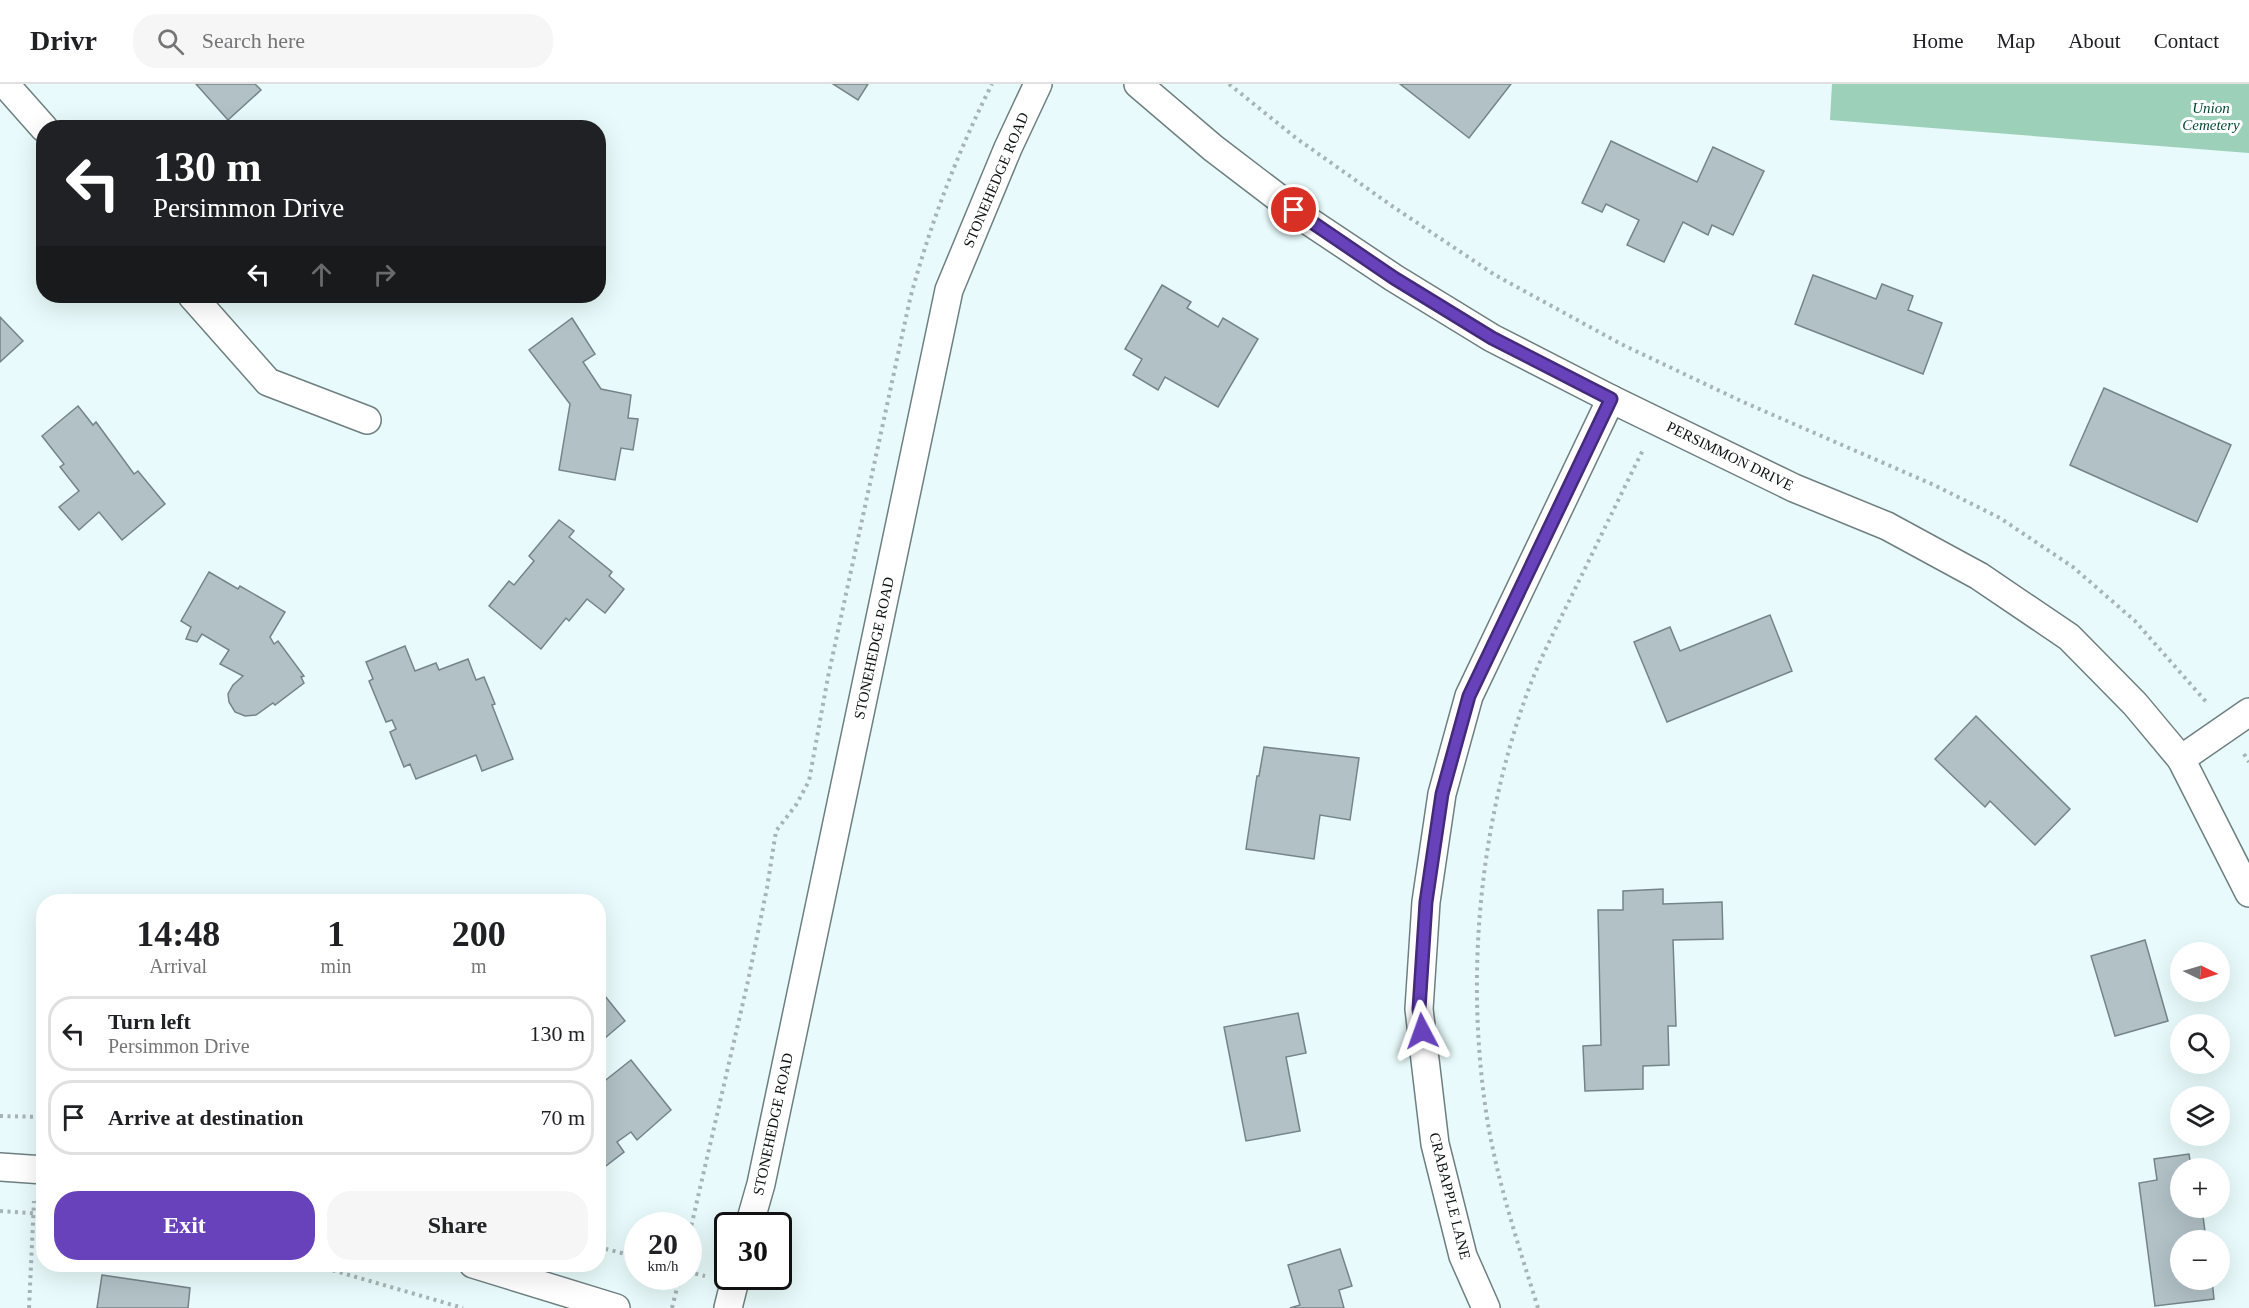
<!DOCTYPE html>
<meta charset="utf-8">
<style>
:root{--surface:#fff;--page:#f6f6f6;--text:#202124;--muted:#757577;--line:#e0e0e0;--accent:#6742bb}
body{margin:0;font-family:Georgia,serif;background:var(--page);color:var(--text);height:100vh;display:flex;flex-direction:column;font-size:22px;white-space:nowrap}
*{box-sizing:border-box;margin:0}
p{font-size:20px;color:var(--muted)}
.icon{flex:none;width:33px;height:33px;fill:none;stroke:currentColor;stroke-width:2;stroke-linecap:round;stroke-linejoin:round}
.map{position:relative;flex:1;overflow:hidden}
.sheet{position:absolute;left:36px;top:810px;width:570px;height:378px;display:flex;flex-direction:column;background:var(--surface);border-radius:24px;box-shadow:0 6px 24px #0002}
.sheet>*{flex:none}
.banner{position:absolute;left:36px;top:36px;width:570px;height:183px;border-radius:24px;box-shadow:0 6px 24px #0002;background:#202124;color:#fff;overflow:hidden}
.needle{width:39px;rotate:95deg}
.controls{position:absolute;left:2170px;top:858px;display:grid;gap:12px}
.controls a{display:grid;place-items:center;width:60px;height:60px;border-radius:50%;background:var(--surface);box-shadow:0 6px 24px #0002;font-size:30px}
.speed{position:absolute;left:624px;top:1128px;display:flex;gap:12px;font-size:30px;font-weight:700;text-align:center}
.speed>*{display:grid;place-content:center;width:78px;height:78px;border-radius:50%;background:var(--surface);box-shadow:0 6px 24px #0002;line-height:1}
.speed small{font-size:15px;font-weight:400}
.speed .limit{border:3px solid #111;border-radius:9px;background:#fff;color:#111}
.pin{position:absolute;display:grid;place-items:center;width:51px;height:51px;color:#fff;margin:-26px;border:3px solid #fff;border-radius:50%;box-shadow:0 2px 6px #0007}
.me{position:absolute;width:66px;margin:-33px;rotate:356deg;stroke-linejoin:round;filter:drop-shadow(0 0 4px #0008)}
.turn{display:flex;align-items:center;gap:21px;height:126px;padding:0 18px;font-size:27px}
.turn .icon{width:78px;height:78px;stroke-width:2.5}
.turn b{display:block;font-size:42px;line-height:51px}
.lanes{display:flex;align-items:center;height:57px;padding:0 18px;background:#0003;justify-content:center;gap:30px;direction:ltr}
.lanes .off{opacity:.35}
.eta{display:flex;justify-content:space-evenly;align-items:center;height:102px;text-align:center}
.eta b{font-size:36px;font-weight:700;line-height:42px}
.primary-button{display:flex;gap:12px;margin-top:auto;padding:12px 18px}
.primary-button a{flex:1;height:69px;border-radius:24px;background:var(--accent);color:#fff;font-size:24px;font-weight:700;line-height:69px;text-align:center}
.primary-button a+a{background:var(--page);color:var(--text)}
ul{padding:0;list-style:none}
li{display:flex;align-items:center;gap:18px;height:75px;margin:0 12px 9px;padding:0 6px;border:3px solid var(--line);border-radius:24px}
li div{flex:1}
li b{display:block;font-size:22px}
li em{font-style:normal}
header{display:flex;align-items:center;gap:36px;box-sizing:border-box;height:84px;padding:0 30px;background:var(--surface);border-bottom:2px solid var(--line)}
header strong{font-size:28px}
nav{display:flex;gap:33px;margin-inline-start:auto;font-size:21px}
.search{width:420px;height:54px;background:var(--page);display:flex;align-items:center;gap:15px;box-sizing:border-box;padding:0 21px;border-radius:24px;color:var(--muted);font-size:22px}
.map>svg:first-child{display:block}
.green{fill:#9cd0b8}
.building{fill:#b1c1c6;stroke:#758489;stroke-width:1.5}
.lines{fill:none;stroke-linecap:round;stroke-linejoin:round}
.street-casing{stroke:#6e7f80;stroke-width:30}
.path{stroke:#a6b4b5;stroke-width:4;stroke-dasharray:3 4.5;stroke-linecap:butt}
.street{stroke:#fff;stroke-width:27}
.route-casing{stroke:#432b7a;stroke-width:15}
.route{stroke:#6742bb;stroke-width:10}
.labels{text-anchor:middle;stroke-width:6;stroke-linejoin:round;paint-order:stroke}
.park-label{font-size:15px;font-style:italic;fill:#034933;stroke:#fff}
.street-label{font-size:15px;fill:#0c1212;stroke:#fff}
</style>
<header>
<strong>Drivr</strong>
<div class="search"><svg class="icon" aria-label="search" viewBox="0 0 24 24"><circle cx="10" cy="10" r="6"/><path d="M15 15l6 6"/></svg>Search here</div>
<nav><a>Home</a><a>Map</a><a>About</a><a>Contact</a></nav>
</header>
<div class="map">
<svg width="2249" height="1224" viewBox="0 0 2249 1224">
<rect width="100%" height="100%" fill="#e8fafb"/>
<!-- green -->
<polygon class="green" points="1832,0 2249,0 2249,69 1830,36"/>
<!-- building -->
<g class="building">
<polygon points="196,0 255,0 261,6 228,36"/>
<polygon points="833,0 868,0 858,16"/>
<polygon points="1400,0 1511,0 1469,54"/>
<polygon points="1611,57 1697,98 1713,63 1764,87 1733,151 1712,141 1708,151 1683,138 1664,178 1627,161 1639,136 1606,120 1602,128 1582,119"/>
<polygon points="1813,191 1876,215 1882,200 1913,212 1908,226 1942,239 1923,290 1795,240"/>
<polygon points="1162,201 1191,218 1187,224 1218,243 1223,234 1258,255 1218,323 1165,293 1158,306 1133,291 1142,275 1125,265"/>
<polygon points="0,233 23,257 0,278"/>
<polygon points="572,234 595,270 583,278 601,305 631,311 628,334 638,335 633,366 621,364 615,396 559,386 570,320 529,266"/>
<polygon points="2104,304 2231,361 2197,438 2070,381"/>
<polygon points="78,322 93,341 96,338 134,390 138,387 165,420 122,456 99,428 79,446 59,423 79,407 60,383 64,380 42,352"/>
<polygon points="559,436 574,447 569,453 612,488 609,492 624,505 605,529 587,515 569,537 566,534 541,565 489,522 509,497 514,501 534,477 529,472"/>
<polygon points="209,488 238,505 240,502 285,528 270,553 274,560 278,557 304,592 301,593 304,599 275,621 273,619 256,631 245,632 235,628 229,618 228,610 233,601 243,592 220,580 229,566 202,550 197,558 186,555 191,543 181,537"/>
<polygon points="1770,531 1792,587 1667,638 1634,558 1670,543 1680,567"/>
<polygon points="405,562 415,587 436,579 439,586 468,575 476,596 484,593 495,620 492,621 513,675 482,687 476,671 416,695 410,680 404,683 390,648 396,645 392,636 386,638 369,597 373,595 366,578"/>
<polygon points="1976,632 2070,725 2035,761 1990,717 1985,723 1935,675"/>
<polygon points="1264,663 1359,674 1350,736 1320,731 1314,775 1246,765 1257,692 1259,692"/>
<polygon points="1663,805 1663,820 1722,818 1723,855 1673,856 1676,942 1668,942 1669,981 1643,982 1643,1005 1585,1007 1583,962 1601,961 1598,826 1623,826 1623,807"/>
<polygon points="2145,856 2168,937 2115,952 2091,872"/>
<polygon points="605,912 625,937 598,960 598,917"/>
<polygon points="1298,929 1306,969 1286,973 1300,1047 1246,1057 1224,943"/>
<polygon points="631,976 671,1026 637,1056 631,1048 617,1058 624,1068 598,1088 598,995 602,999"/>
<polygon points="2189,1070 2191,1084 2181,1084 2181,1124 2202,1124 2206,1156 2181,1156 2181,1196 2212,1196 2214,1215 2155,1222 2139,1099 2157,1096 2154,1075"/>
<polygon points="1340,1165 1352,1202 1339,1206 1344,1224 1290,1224 1300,1221 1288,1181"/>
<polygon points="102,1191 190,1204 188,1224 97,1224"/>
</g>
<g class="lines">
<!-- street casing -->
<g class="street-casing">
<g id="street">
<polyline points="5,0 44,44"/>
<polyline points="1138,0 1213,64 1310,138 1394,194 1492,254 1611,315 1794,404 1887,442 1979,492 2069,553 2135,620 2181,675 2249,809"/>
<polyline points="192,212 268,298 367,336"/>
<polyline points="2181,675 2249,628"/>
<polyline points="0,1083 44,1086"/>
<polyline points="749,1142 761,1100 949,206 1008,64 1038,0"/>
<polyline points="473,1180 616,1224"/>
<polyline points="728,1224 736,1192"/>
<polyline points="1486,1224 1463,1172 1435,1060 1419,925 1426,818 1442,710 1469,612 1611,315"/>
</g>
</g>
<!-- path -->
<g class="path">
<polyline points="1229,0 1296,54 1392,122 1495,191 1621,260 1741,317 1934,401 2000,434 2073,483 2135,537 2208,620"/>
<polyline points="2244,670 2249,678"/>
<polyline points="0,1032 44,1033"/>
<polyline points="0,1127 44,1130"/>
<path d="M 688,1156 L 748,897 L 767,804 L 776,747 L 796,721 L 809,697 L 828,593 L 910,215 C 930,141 957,69 992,0"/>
<polyline points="598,1163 638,1173"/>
<polyline points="311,1180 463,1224"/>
<polyline points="688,1188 705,1192"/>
<polyline points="29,1224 34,1117"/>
<polyline points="672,1224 680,1192"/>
<path d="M 1538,1224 C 1519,1163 1499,1103 1488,1040 C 1465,900 1478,749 1525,615 C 1538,578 1557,542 1574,507 C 1597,460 1620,412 1644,364"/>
</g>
<!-- street -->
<use href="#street" class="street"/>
</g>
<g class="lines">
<!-- route casing -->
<g class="route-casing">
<polyline id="route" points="1294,126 1394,194 1492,254 1611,315 1469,612 1442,710 1426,818 1419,925 1422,947"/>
</g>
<!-- route -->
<use href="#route" class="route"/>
</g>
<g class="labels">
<!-- park labels -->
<g class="park-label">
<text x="2211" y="29">Union<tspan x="2211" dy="17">Cemetery</tspan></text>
</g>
<!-- street labels -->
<g class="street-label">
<text transform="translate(996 96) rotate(-67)" y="5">STONEHEDGE ROAD</text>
<text transform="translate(1730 372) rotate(26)" y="5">PERSIMMON DRIVE</text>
<text transform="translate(874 564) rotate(-78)" y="5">STONEHEDGE ROAD</text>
<text transform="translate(773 1040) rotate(-78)" y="5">STONEHEDGE ROAD</text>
<text transform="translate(1450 1112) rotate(76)" y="5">CRABAPPLE LANE</text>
</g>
</g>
</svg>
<div class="controls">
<a><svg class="needle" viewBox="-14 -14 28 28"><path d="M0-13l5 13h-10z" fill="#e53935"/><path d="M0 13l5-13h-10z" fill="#757577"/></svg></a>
<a><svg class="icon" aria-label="search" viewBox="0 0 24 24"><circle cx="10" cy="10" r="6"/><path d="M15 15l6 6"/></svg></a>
<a><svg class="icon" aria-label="layers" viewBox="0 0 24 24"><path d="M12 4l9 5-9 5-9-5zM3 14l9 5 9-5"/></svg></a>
<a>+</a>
<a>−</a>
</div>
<div class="speed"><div>20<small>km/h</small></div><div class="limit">30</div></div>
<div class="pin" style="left:1294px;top:126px;background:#d93025"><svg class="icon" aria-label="arrive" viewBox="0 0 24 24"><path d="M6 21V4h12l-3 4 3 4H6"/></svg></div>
<svg class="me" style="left:1422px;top:947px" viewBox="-20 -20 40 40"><path d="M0-17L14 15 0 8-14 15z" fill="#6742bb" stroke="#fff" stroke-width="4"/></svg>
<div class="banner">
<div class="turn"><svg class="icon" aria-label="left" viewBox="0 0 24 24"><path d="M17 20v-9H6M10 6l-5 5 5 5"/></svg><div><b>130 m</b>Persimmon Drive</div></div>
<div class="lanes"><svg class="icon" aria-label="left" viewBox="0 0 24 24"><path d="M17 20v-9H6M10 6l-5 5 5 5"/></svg><svg class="icon off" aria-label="ahead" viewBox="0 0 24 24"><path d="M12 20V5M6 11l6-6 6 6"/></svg><svg class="icon off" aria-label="right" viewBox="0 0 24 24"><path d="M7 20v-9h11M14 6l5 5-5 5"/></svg></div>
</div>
<section class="sheet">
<div class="eta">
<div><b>14:48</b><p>Arrival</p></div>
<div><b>1</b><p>min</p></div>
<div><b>200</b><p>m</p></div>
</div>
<ul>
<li><svg class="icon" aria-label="left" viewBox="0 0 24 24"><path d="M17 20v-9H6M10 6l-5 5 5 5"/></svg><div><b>Turn left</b><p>Persimmon Drive</p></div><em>130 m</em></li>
<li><svg class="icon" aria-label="arrive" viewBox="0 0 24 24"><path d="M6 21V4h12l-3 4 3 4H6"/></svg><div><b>Arrive at destination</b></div><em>70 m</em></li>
</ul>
<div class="primary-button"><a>Exit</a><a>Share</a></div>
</section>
</div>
